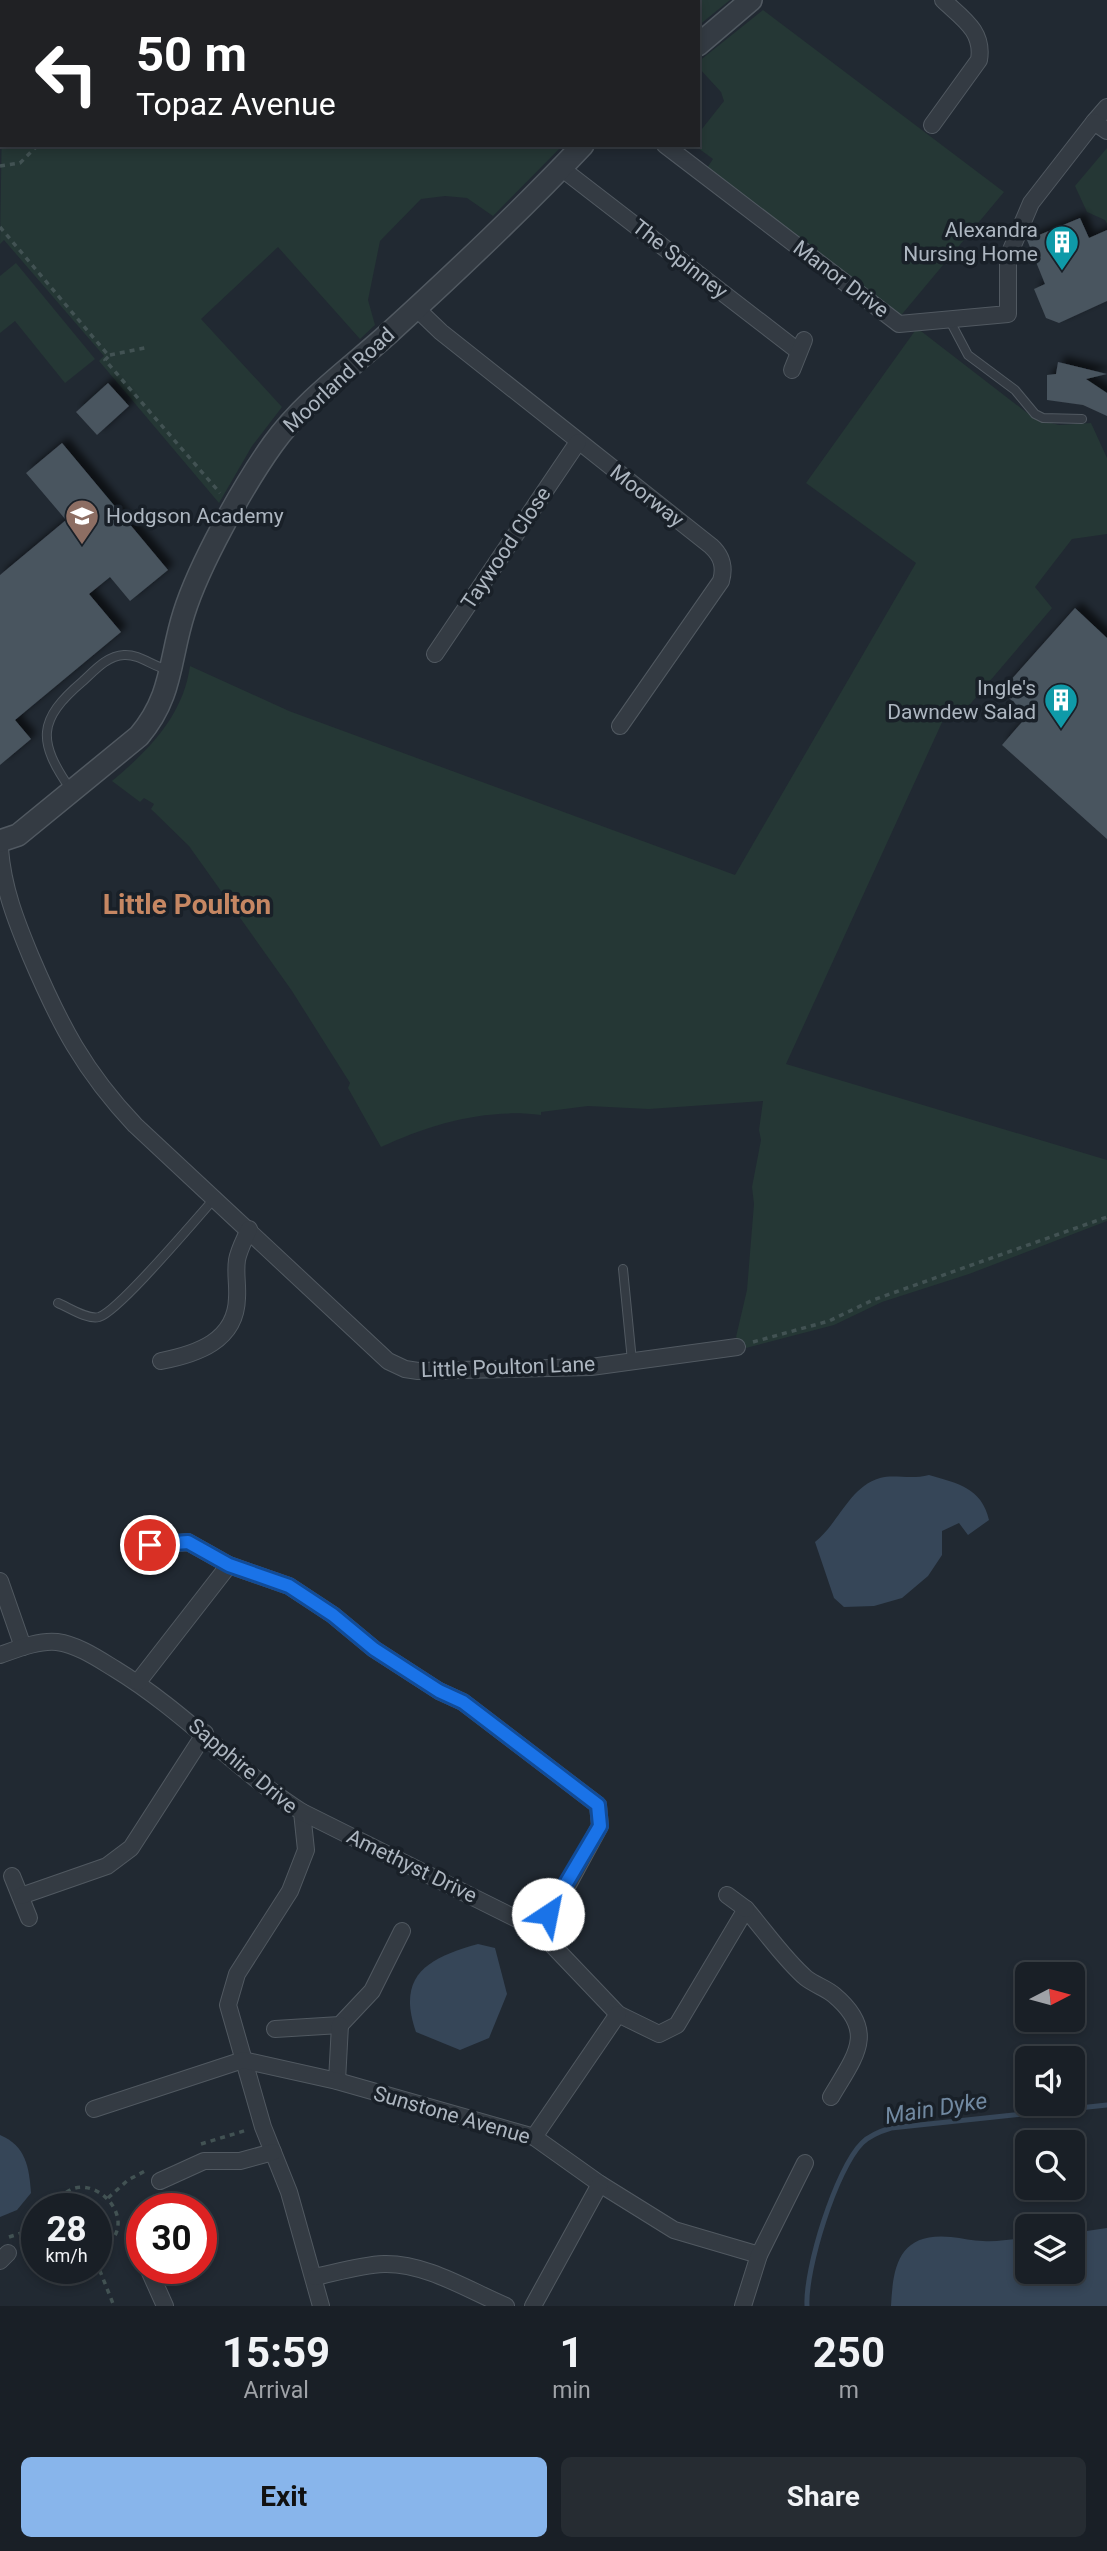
<!DOCTYPE html>
<style>
:root{--surface:#191f26;--page:#262c32;--text:#f1f3f6;--muted:#9fa2a7;--line:#373d43;--accent:#88b5eb}
body{margin:0;font-family:Roboto,sans-serif;background:var(--page);color:var(--text);height:100vh;display:flex;flex-direction:column;font-size:26px;white-space:nowrap}
*{box-sizing:border-box;margin:0}
p{font-size:23px;color:var(--muted)}
.icon{flex:none;width:38px;height:38px;fill:none;stroke:currentColor;stroke-width:2;stroke-linecap:round;stroke-linejoin:round}
.map{position:relative;height:2306px;overflow:hidden}
.sheet{display:flex;flex-direction:column;background:var(--surface);flex:1}
.sheet>*{flex:none}
.hud{position:absolute;left:0px;top:0px;width:700px;height:147px;box-shadow:0 4px 10px #0003,0 0 0 2px var(--line);background:#202124;color:#fff;overflow:hidden}
.needle{width:46px;rotate:84deg}
.tools{position:absolute;left:1015px;top:1962px;display:grid;gap:14px}
.tools a{display:grid;place-items:center;width:70px;height:70px;border-radius:10px;background:var(--surface);box-shadow:0 4px 10px #0003,0 0 0 2px var(--line);font-size:35px}
.speed{position:absolute;left:21px;top:2193px;display:flex;gap:14px;font-size:35px;font-weight:700;text-align:center}
.speed>*{display:grid;place-content:center;width:91px;height:91px;border-radius:50%;background:var(--surface);box-shadow:0 4px 10px #0003,0 0 0 2px var(--line);line-height:1}
.speed small{font-size:18px;font-weight:400}
.speed .limit{border:10px solid #d22;background:#fff;color:#111}
.pin{position:absolute;display:grid;place-items:center;width:60px;height:60px;color:#fff;margin:-30px;border:4px solid #fff;border-radius:50%;box-shadow:0 2px 7px #0007}
.me{position:absolute;width:77px;margin:-38px;rotate:34deg;stroke-linejoin:round;filter:drop-shadow(0 0 5px #0008)}
.turn{display:flex;align-items:center;gap:24px;height:147px;padding:0 21px;font-size:32px}
.turn .icon{width:91px;height:91px;stroke-width:2.5}
.turn b{display:block;font-size:49px;line-height:60px}
.eta{display:flex;justify-content:space-evenly;align-items:center;height:119px;text-align:center}
.eta b{font-size:42px;font-weight:700;line-height:49px}
.action{display:flex;gap:14px;margin-top:auto;padding:14px 21px}
.action a{flex:1;height:80px;border-radius:10px;background:var(--accent);color:#111;font-size:28px;font-weight:700;line-height:80px;text-align:center}
.action a+a{background:var(--page);color:var(--text)}
.map>svg:first-child{display:block}
.green{fill:#253735}
.water{fill:#364658}
.lines{fill:none;stroke-linecap:round;stroke-linejoin:round}
.stream{stroke:#364658;stroke-width:5}
.building{fill:#49545e;filter:url(#shadow)}
.service-casing{stroke:#515961;stroke-width:10}
.minor-casing{stroke:#515961;stroke-width:18}
.tertiary-casing{stroke:#515961;stroke-width:24}
.path{stroke:#425253;stroke-width:3.5;stroke-dasharray:5 5;stroke-linecap:butt}
.service{stroke:#343b43;stroke-width:8}
.minor{stroke:#343b43;stroke-width:16}
.tertiary{stroke:#343b43;stroke-width:21}
.route-casing{stroke:#114b97;stroke-width:18}
.route{stroke:#1a73e8;stroke-width:12}
.labels{text-anchor:middle;stroke-width:7;stroke-linejoin:round;paint-order:stroke}
.poi-label{font-size:21px;fill:#adb6c0;stroke:#192028;text-anchor:end}
.street-label{font-size:21px;fill:#adb6c0;stroke:#192028}
.water-label{font-size:23px;font-style:italic;fill:#7189a1;stroke:#192028}
.district-label{font-size:28px;font-weight:bold;fill:#c68763;stroke:#192028}
</style>
<div class="map">
<svg width="1107" height="2306" viewBox="0 0 1107 2306">
<defs>
<filter id="shadow"><feDropShadow dx="6" dy="-6" stdDeviation="3.5" flood-color="#0009"/></filter>
</defs>
<rect width="100%" height="100%" fill="#212932"/>
<!-- green -->
<g class="green">
<polygon points="141,0 730,0 698,26 698,2 138,2"/>
<polygon points="763,10 1004,192 898,319 705,171 713,159 694,145 698,145 698,134 724,101 721,92 698,67 698,62"/>
<polygon points="2,118 2,145 563,145 493,216 467,198 445,196 421,199 380,241 368,300 375,325 360,339 278,247 201,319 282,407 252,446 219,503 99,361 104,356 4,240 0,244"/>
<polygon points="1107,148 1107,224 1105,220 1087,212 1075,186"/>
<polygon points="16,263 95,359 65,383 15,321 0,333 0,276"/>
<path d="M 917,328 L 1035,419 L 1059,425 L 1091,423 L 1107,458 L 1107,534 L 1072,539 L 1035,587 L 1052,608 L 960,716 L 949,707 L 786,1064 L 1107,1160 L 1107,1221 L 969,1274 L 882,1302 L 834,1325 L 746,1348 L 736,1337 L 747,1290 L 754,1204 L 752,1187 L 761,1140 L 759,1130 L 763,1101 L 649,1109 L 588,1106 L 541,1112 L 541,1115 C 486,1108 430,1124 381,1147 L 348,1088 L 350,1083 L 292,991 L 189,846 L 151,809 L 154,804 L 144,798 L 140,802 L 112,781 C 149,750 183,716 190,666 L 289,711 L 735,875 L 916,563 L 806,483 Z"/>
</g>
<!-- water -->
<g class="water">
<path d="M 929,1475 C 957,1483 982,1488 989,1520 L 968,1535 L 959,1523 L 942,1531 L 942,1555 L 928,1576 L 902,1598 L 874,1606 L 844,1607 L 834,1598 L 815,1542 C 839,1523 849,1487 880,1478 C 895,1474 910,1480 929,1475 Z"/>
<path d="M 478,1944 L 495,1948 L 507,1994 L 489,2038 L 460,2050 L 416,2032 C 396,1975 428,1958 478,1944 Z"/>
<path d="M 0,2135 C 26,2146 29,2167 31,2193 L 17,2210 L 0,2217 Z"/>
<path d="M 1107,2228 L 1107,2306 L 891,2306 C 893,2264 900,2232 951,2237 C 962,2238 973,2241 983,2241 C 998,2242 1013,2239 1027,2238 L 1027,2272 L 1073,2272 L 1073,2233 Z"/>
</g>
<g class="lines">
<!-- stream -->
<path class="stream" d="M 807,2306 C 805,2269 836,2169 862,2143 C 870,2135 881,2131 891,2128 L 1107,2105"/>
</g>
<!-- building -->
<g class="building">
<polygon points="1080,218 1089,238 1107,230 1107,301 1059,323 1046,318 1034,289 1045,284 1027,240"/>
<polygon points="1058,362 1107,374 1086,379 1107,393 1107,416 1083,405 1047,400 1047,375 1056,374"/>
<polygon points="108,383 129,406 97,435 76,412"/>
<polygon points="62,443 168,570 130,601 110,577 89,594 121,632 15,720 31,739 0,765 0,575 66,520 26,473"/>
<polygon points="1075,608 1107,638 1107,839 1002,745 1028,715 1001,691"/>
</g>
<g class="lines">
<!-- service casing -->
<g class="service-casing">
<g id="service">
<polyline points="505,0 507,2"/>
<polyline points="950,321 968,355 1015,390 1035,414 1043,418 1082,419"/>
<path d="M 71,790 C 37,741 37,720 83,681 C 95,670 107,656 124,655 C 140,654 153,667 169,670"/>
<polyline points="623,1269 632,1361"/>
<path d="M 58,1303 C 68,1307 87,1320 99,1317 C 119,1311 195,1220 214,1199"/>
</g>
</g>
<!-- minor casing -->
<g class="minor-casing">
<g id="minor">
<polyline points="130,0 130,2"/>
<polyline points="1094,122 1107,107"/>
<path d="M 932,125 L 979,60 C 984,31 962,18 943,0"/>
<polyline points="665,145 899,324 1008,314 1008,257 1031,203 1094,122 1107,131"/>
<polyline points="561,168 798,351"/>
<path d="M 416,308 L 441,332 L 711,546 C 722,556 725,567 721,581 L 620,726"/>
<polyline points="792,370 804,340"/>
<polyline points="435,654 578,442"/>
<path d="M 0,849 C 3,888 16,921 31,957 C 60,1025 84,1071 135,1125 L 388,1361 L 405,1369 L 418,1371 L 591,1367 L 737,1347"/>
<path d="M 161,1361 C 197,1354 236,1341 237,1298 C 238,1285 235,1273 237,1260 C 239,1249 245,1239 249,1229"/>
<polyline points="150,1546 188,1542 229,1565 289,1586 333,1615 374,1649 439,1691 463,1702 598,1805 600,1826 569,1883 537,1929"/>
<polyline points="0,1581 23,1647"/>
<path d="M 0,1655 C 17,1649 39,1640 57,1642 C 78,1645 97,1658 115,1669 C 184,1711 236,1770 302,1812 L 306,1850 L 290,1891 L 237,1974 L 228,2005 L 263,2127 L 289,2192 L 321,2306"/>
<polyline points="138,1682 229,1565"/>
<path d="M 302,1812 L 537,1929 L 618,2014 L 659,2034 L 677,2025 L 746,1909 C 765,1931 784,1959 806,1978 C 815,1985 826,1988 834,1995 C 878,2032 855,2056 831,2097"/>
<polyline points="12,1876 29,1918"/>
<polyline points="727,1895 746,1909"/>
<polyline points="21,1896 107,1866 131,1848 205,1733"/>
<polyline points="275,2029 340,2025 372,1991 402,1931"/>
<polyline points="337,2081 340,2025"/>
<polyline points="94,2109 243,2060 337,2081 534,2137 600,2184 674,2230 759,2255"/>
<polyline points="534,2137 618,2014"/>
<polyline points="160,2181 204,2161 240,2161 273,2152"/>
<polyline points="0,2261 8,2253"/>
<polyline points="148,2268 165,2306"/>
<path d="M 315,2277 C 338,2272 361,2265 384,2264 C 426,2263 468,2290 506,2306"/>
<polyline points="533,2306 600,2184"/>
<polyline points="743,2306 759,2255 805,2163"/>
</g>
</g>
<!-- tertiary casing -->
<g class="tertiary-casing">
<g id="tertiary">
<polyline points="698,45 751,0"/>
<path d="M 0,841 L 18,835 L 139,736 C 173,696 169,660 184,613 C 199,565 243,486 273,444 C 304,401 349,369 388,334 C 455,273 521,211 583,145"/>
</g>
</g>
<!-- path -->
<g class="path">
<polyline points="206,2 208,0"/>
<polyline points="0,166 20,163 38,145"/>
<polyline points="0,227 109,356 105,360 220,493"/>
<polyline points="110,355 149,347"/>
<polyline points="753,1342 829,1321 873,1300 1107,1217"/>
<polyline points="201,2144 247,2130"/>
<polyline points="108,2198 128,2180 147,2170"/>
<path d="M 54,2208 C 80,2152 155,2224 96,2252"/>
<polyline points="9,2237 37,2228"/>
<polyline points="96,2261 114,2306"/>
</g>
<!-- service -->
<use href="#service" class="service"/>
<!-- minor -->
<use href="#minor" class="minor"/>
<!-- tertiary -->
<use href="#tertiary" class="tertiary"/>
</g>
<g class="lines">
<!-- route casing -->
<g class="route-casing">
<polyline id="route" points="150,1545 188,1542 229,1565 289,1586 333,1615 374,1649 439,1691 463,1702 598,1805 600,1826 548,1914"/>
</g>
<!-- route -->
<use href="#route" class="route"/>
</g>
<!-- icons -->
<defs>
<g id="building-pin" transform="scale(1.75)"><path d="M0 17L-7.5 6A9.5 9.5 0 1 1 7.5 6Z" fill="#0f9aa8" stroke="#192028"/><path d="M-4-6H4V6H1V3H-1V6H-4ZM-2.5-4.3h1.7v1.8h-1.7ZM.8-4.3h1.7v1.8H.8ZM-2.5-1h1.7V.8h-1.7ZM.8-1h1.7V.8H.8Z" fill="#fff"/></g>
<g id="school-pin" transform="scale(1.75)"><path d="M0 17L-7.5 6A9.5 9.5 0 1 1 7.5 6Z" fill="#8d6e63" stroke="#192028"/><path d="M0-5L7-2L0 1L-7-2ZM-4 1L0 2.5L4 1V4Q0 6-4 4Z" fill="#fff"/></g>
</defs>
<g fill-rule="evenodd">
<use href="#building-pin" x="1062" y="242"/>
<use href="#school-pin" x="82" y="516"/>
<use href="#building-pin" x="1061" y="700"/>
</g>
<g class="labels">
<!-- poi labels -->
<g class="poi-label">
<text x="1038" y="237">Alexandra<tspan x="1038" dy="24">Nursing Home</tspan></text>
<text x="106" y="523" text-anchor="start">Hodgson Academy</text>
<text x="1036" y="695">Ingle's<tspan x="1036" dy="24">Dawndew Salad</tspan></text>
</g>
<!-- street labels -->
<g class="street-label">
<text transform="translate(680 259) rotate(38)" y="7">The Spinney</text>
<text transform="translate(841 279) rotate(37)" y="7">Manor Drive</text>
<text transform="translate(339 380) rotate(-43)" y="7">Moorland Road</text>
<text transform="translate(647 496) rotate(38)" y="7">Moorway</text>
<text transform="translate(506 548) rotate(-56)" y="7">Taywood Close</text>
<text transform="translate(508 1367) rotate(-2)" y="7">Little Poulton Lane</text>
<text transform="translate(243 1766) rotate(40)" y="7">Sapphire Drive</text>
<text transform="translate(412 1866) rotate(26)" y="7">Amethyst Drive</text>
<text transform="translate(452 2115) rotate(16)" y="7">Sunstone Avenue</text>
</g>
<!-- water labels -->
<g class="water-label">
<text transform="translate(936 2108) rotate(-9)" y="8">Main Dyke</text>
</g>
<!-- district labels -->
<g class="district-label">
<text x="187" y="914">Little Poulton</text>
</g>
</g>
</svg>
<div class="tools">
<a><svg class="needle" viewBox="-14 -14 28 28"><path d="M0-13l5 13h-10z" fill="#e53935"/><path d="M0 13l5-13h-10z" fill="#9fa2a7"/></svg></a>
<a><svg class="icon" aria-label="sound" viewBox="0 0 24 24"><path d="M4 9h4l5-4v14l-5-4H4zM17 9q2 3 0 6"/></svg></a>
<a><svg class="icon" aria-label="search" viewBox="0 0 24 24"><circle cx="10" cy="10" r="6"/><path d="M15 15l6 6"/></svg></a>
<a><svg class="icon" aria-label="layers" viewBox="0 0 24 24"><path d="M12 4l9 5-9 5-9-5zM3 14l9 5 9-5"/></svg></a>
</div>
<div class="speed"><div>28<small>km/h</small></div><div class="limit">30</div></div>
<div class="pin" style="left:150px;top:1545px;background:#d93025"><svg class="icon" aria-label="arrive" viewBox="0 0 24 24"><path d="M6 21V4h12l-3 4 3 4H6"/></svg></div>
<svg class="me" style="left:548px;top:1914px" viewBox="-20 -20 40 40"><circle r="19" fill="#fff"/><path d="M0-13L10 11 0 6-10 11z" fill="#1a73e8"/></svg>
<div class="hud">
<div class="turn"><svg class="icon" aria-label="left" viewBox="0 0 24 24"><path d="M17 20v-9H6M10 6l-5 5 5 5"/></svg><div><b>50 m</b>Topaz Avenue</div></div>
</div>
</div>
<section class="sheet">
<div class="eta">
<div><b>15:59</b><p>Arrival</p></div>
<div><b>1</b><p>min</p></div>
<div><b>250</b><p>m</p></div>
</div>
<div class="action"><a>Exit</a><a>Share</a></div>
</section>
